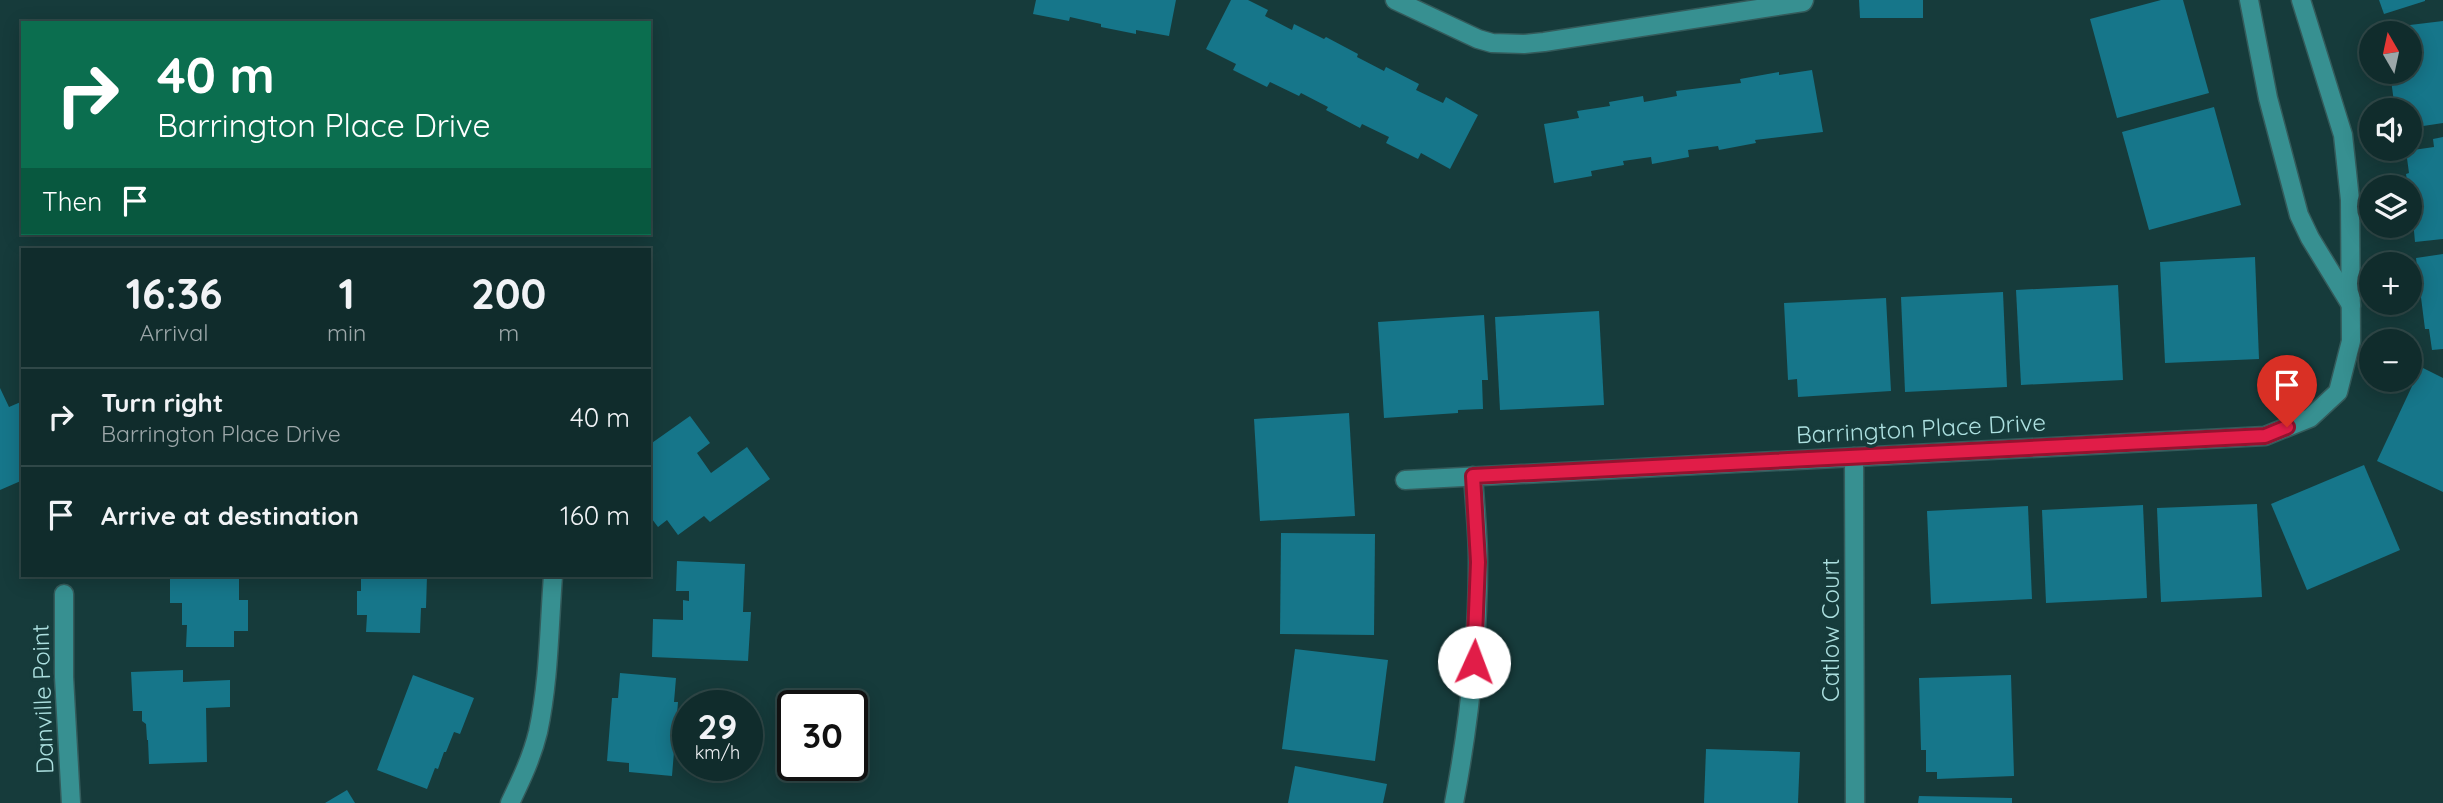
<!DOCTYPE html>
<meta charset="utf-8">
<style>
:root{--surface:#102c2c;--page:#193434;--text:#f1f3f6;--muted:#9ca7a9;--line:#304848}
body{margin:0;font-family:Quicksand,sans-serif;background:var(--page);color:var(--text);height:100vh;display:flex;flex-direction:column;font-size:26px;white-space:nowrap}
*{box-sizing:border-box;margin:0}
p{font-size:23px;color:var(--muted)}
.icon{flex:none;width:38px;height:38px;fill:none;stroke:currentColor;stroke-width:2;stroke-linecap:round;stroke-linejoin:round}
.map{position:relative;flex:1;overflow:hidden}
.panel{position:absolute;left:21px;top:248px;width:630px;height:329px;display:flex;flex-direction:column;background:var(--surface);border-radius:0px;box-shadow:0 4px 18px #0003,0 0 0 2px var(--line)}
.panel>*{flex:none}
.banner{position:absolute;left:21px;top:21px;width:630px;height:214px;border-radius:0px;box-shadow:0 4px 18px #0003,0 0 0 2px var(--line);background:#0b6e4f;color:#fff;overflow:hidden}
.needle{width:46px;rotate:351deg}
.buttons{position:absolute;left:2359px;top:21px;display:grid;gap:14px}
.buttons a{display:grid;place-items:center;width:63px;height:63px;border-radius:50%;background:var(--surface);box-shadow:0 4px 18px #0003,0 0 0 2px var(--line);font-size:35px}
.speed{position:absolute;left:672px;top:690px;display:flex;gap:14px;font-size:35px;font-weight:700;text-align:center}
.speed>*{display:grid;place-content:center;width:91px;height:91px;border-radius:50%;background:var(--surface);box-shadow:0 4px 18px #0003,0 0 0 2px var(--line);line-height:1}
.speed small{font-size:18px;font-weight:400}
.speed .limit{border:4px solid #111;border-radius:10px;background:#fff;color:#111}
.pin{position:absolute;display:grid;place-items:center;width:60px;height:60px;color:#fff;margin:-72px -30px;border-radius:50% 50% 50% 0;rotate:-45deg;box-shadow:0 0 7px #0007}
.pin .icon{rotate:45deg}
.me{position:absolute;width:77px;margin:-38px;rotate:2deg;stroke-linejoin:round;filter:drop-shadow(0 0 5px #0008)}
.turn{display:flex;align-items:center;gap:24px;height:147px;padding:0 21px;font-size:32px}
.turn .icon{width:91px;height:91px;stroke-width:2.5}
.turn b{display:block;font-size:49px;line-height:60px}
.then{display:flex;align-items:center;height:66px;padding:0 21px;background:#0003;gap:14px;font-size:26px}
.eta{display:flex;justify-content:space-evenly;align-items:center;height:119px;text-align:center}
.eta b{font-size:42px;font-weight:700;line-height:49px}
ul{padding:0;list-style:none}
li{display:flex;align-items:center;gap:21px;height:98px;padding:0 21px;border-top:2px solid var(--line)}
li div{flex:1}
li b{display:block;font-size:26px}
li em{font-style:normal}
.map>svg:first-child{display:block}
.building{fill:#16768a}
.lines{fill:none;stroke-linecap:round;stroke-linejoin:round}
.minor-casing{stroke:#345b5b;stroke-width:21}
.minor{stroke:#379091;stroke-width:18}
.route-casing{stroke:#92132f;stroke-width:18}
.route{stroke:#e11d48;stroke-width:12}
.labels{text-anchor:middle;stroke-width:7;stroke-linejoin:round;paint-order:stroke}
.street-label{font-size:24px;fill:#acdfdf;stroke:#163b3b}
</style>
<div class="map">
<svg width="2443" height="803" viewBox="0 0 2443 803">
<rect width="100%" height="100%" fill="#163b3b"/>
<!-- building -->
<g class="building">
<polygon points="1036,0 1176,0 1169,36 1136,30 1136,34 1101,27 1101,24 1070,17 1069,21 1033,14"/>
<polygon points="1231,0 1248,0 1268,10 1265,16 1292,30 1294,24 1324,39 1326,37 1358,54 1357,57 1384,71 1386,67 1419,84 1416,90 1443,103 1446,97 1478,115 1450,169 1421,153 1418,159 1386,143 1389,137 1362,124 1360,128 1326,110 1328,107 1301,93 1299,96 1270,82 1267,87 1233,70 1236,64 1206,49"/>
<polygon points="1859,0 1923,0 1923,18 1860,18"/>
<polygon points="2161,0 2183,0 2209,93 2117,118 2090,19"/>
<polygon points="2379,0 2425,0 2425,1 2384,14"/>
<polygon points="2443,21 2443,123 2410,128 2410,110 2395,110 2390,72 2410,72 2410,33 2385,33 2385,28"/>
<polygon points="1812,70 1823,132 1755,140 1756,143 1719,150 1718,146 1688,150 1689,157 1652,164 1651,157 1623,161 1624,165 1591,171 1592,176 1554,183 1544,124 1579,118 1577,111 1610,106 1609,102 1643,96 1644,102 1677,96 1676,91 1741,83 1740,79 1779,72 1779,75"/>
<polygon points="2214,107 2241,205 2149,230 2122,132"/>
<polygon points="2443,137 2443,239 2415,242 2410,187 2408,187 2406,174 2409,173 2406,151 2434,147 2433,139"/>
<polygon points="2443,254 2443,349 2432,350 2429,329 2425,329 2416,258"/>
<polygon points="2255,257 2259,359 2165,363 2160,262"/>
<polygon points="2118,285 2123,380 2021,385 2016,290"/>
<polygon points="2003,292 2007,387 1905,392 1901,297"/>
<polygon points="1886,298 1891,391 1798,397 1797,379 1788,380 1784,303"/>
<polygon points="1599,311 1604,405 1500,410 1495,317"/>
<polygon points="1484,315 1488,380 1482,380 1483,409 1458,410 1458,413 1384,418 1378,322"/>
<polygon points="2421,367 2443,378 2443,492 2377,461"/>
<polygon points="0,388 9,407 23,401 23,480 0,490"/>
<polygon points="1349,413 1355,516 1260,521 1254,419"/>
<polygon points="690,416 710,443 697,453 711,473 747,447 770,479 710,522 704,516 678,535 667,520 658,527 649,515 649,445"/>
<polygon points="2364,465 2400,550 2307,590 2271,504"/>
<polygon points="2257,504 2262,597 2161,602 2157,508"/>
<polygon points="2143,505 2147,598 2046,603 2042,510"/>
<polygon points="2028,506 2032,599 1931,604 1927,511"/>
<polygon points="1281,533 1375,534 1374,635 1280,634"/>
<polygon points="677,561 745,564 743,612 751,612 748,661 652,657 653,619 683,620 683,600 689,601 689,591 676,591"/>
<polygon points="170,576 239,576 239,600 248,600 248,631 234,631 234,647 186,647 187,625 182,625 182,603 170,603"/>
<polygon points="361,576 427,576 426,608 421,608 420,633 366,632 367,615 357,615 357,591 361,591"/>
<polygon points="1295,649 1388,660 1375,761 1282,749"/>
<polygon points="183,670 183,682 230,680 230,707 206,708 207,762 149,764 148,740 147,740 146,724 142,721 142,711 133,711 131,672"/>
<polygon points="620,673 676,678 674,702 678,702 672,776 629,772 629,763 607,761 612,698 618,698"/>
<polygon points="413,675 474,698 460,734 454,732 446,752 444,752 438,769 435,768 427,789 377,770"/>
<polygon points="2011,675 2014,776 1937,779 1937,772 1926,772 1926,750 1921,750 1919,678"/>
<polygon points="1706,749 1800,752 1798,803 1704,803"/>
<polygon points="1295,766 1387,784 1383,803 1288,803"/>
<polygon points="347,790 355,803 325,803"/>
<polygon points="1919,796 2012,798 2012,803 1918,803"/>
</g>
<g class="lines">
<!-- minor casing -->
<g class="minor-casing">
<g id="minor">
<polyline points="1395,0 1478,39 1492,43 1524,44 1544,42 1803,2 1804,0"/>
<polyline points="2249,0 2268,98 2299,215 2310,238 2351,305"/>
<polyline points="1854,457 1855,803"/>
<polyline points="1405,480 2265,436 2310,418 2338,392 2351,341 2350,200 2343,135 2301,0"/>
<polyline points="64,594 64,677 71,803"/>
<path d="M 510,803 C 521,780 532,757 538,732 C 549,681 549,628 553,576"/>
<path d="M 1454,803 C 1469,724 1478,643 1478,562 C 1478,534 1475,505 1473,476"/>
</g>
</g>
<!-- minor -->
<use href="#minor" class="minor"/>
</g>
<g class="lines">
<!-- route casing -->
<g class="route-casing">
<polyline id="route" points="1474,662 1478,562 1473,476 2265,436 2287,427"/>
</g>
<!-- route -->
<use href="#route" class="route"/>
</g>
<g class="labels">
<!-- street labels -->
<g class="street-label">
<text transform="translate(1921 429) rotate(-3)" y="8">Barrington Place Drive</text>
<text transform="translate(1831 630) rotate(-90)" y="8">Catlow Court</text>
<text transform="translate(43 699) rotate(-92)" y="8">Danville Point</text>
</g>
</g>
</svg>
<div class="buttons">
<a><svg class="needle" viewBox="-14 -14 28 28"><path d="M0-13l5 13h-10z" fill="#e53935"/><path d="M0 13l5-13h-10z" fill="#9ca7a9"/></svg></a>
<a><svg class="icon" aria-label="sound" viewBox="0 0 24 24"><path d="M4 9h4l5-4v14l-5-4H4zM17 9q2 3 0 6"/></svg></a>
<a><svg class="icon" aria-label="layers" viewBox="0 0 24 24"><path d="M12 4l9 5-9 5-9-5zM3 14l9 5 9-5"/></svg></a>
<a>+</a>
<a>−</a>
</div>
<div class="speed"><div>29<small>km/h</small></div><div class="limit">30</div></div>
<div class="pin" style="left:2287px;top:427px;background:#d93025"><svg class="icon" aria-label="arrive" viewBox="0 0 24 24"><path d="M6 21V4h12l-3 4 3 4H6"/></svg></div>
<svg class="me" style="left:1474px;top:662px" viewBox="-20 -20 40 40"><circle r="19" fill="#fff"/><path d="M0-13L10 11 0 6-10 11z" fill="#e11d48"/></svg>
<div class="banner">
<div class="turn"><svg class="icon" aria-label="right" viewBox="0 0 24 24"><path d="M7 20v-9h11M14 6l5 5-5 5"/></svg><div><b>40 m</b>Barrington Place Drive</div></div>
<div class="then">Then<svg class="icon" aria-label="arrive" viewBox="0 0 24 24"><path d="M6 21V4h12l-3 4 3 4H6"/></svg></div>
</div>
<section class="panel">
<div class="eta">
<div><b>16:36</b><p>Arrival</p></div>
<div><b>1</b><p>min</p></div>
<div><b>200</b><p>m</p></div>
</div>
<ul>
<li><svg class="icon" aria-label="right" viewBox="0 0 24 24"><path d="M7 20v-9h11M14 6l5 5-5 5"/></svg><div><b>Turn right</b><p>Barrington Place Drive</p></div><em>40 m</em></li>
<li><svg class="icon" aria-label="arrive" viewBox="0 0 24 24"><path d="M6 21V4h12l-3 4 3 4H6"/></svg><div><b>Arrive at destination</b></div><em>160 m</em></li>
</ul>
</section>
</div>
